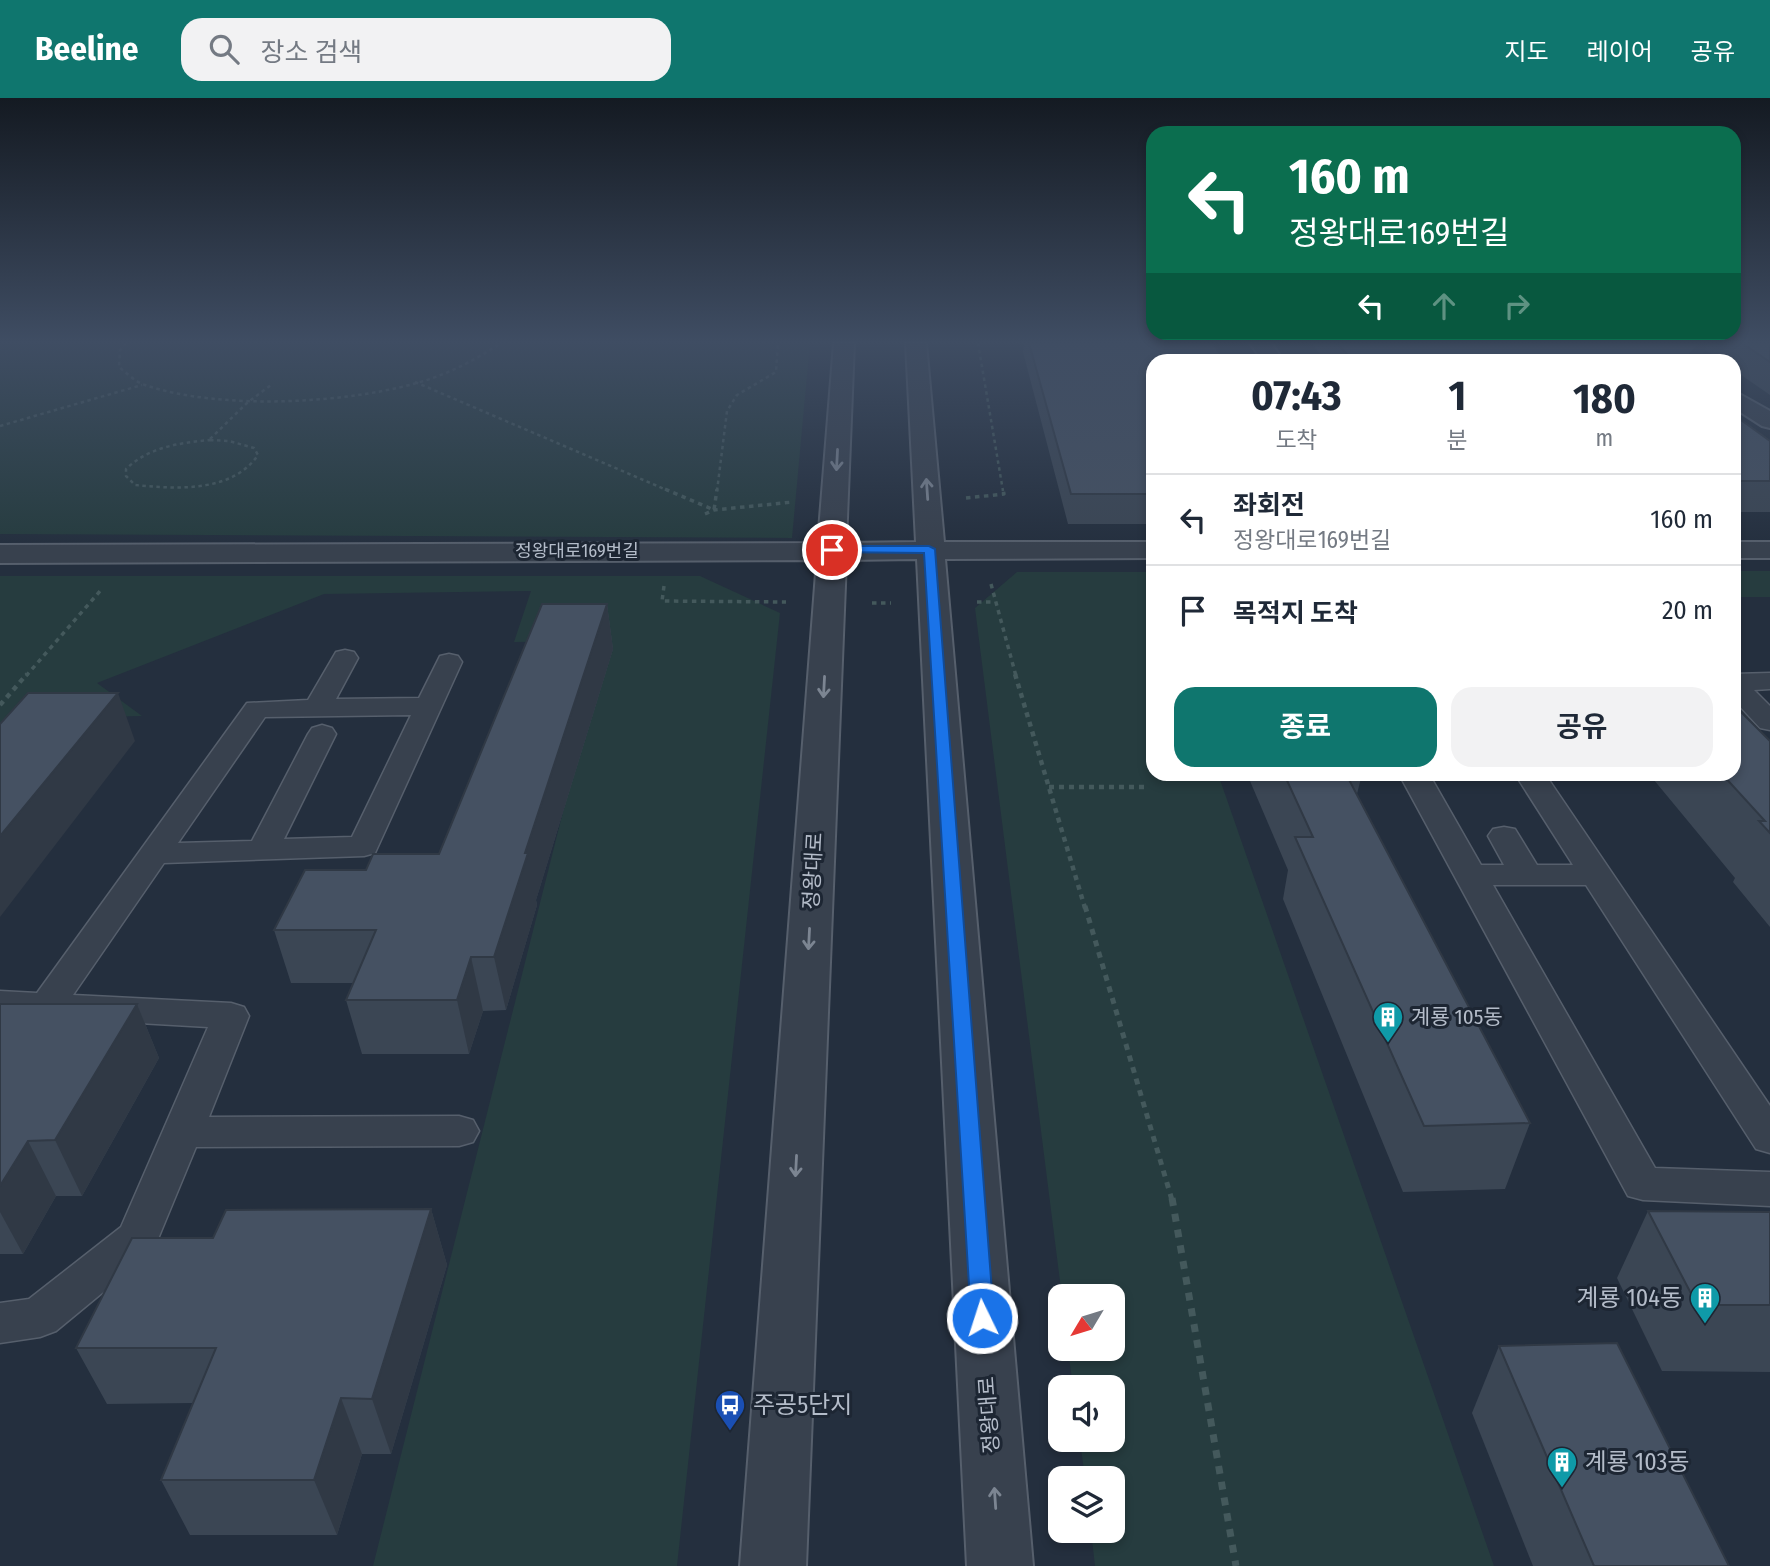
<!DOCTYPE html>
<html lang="ko">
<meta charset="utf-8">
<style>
:root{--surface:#fff;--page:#f2f2f3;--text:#1f2937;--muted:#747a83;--line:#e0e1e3;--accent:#0f766e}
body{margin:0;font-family:"Fira Sans Condensed","Noto Sans KR",sans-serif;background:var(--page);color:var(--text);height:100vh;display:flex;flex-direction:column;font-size:26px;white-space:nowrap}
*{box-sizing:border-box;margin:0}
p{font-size:23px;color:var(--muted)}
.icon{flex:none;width:38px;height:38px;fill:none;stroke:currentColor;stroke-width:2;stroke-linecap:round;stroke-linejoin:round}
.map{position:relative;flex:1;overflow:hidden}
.drawer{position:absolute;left:1146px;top:256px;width:595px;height:427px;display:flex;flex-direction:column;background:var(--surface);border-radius:21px;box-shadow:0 4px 10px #0003}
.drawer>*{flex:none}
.top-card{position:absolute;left:1146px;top:28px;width:595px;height:214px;border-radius:21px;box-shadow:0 4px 10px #0003;background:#0b6e4f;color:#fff;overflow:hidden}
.needle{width:46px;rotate:232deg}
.buttons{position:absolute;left:1048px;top:1186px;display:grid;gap:14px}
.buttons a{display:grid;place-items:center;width:77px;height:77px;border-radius:14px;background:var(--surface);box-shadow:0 4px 10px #0003;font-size:35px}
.pin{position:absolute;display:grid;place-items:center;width:60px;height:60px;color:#fff;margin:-30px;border:4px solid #fff;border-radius:50%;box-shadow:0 2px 7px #0007}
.me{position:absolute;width:77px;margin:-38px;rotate:356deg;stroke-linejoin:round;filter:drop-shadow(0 0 5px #0008)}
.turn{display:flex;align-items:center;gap:24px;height:147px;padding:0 28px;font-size:32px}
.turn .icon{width:91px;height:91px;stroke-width:2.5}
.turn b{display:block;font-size:49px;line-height:60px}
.lanes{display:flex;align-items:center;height:66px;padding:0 28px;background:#0003;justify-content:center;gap:35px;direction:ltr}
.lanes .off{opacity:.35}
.eta{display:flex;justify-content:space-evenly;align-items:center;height:119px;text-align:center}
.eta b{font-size:42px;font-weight:700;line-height:49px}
.button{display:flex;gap:14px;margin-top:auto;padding:14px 28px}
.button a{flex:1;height:80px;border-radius:21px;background:var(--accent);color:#fff;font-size:28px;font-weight:700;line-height:80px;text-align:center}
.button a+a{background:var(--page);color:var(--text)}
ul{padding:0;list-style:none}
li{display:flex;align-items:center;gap:21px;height:91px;padding:0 28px;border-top:2px solid var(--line)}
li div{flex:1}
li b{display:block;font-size:26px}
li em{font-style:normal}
header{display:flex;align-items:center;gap:42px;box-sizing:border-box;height:98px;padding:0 35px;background:var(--accent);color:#fff}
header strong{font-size:33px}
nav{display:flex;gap:38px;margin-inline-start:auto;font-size:24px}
.search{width:490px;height:63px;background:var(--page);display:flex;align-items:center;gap:18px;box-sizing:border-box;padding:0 24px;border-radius:21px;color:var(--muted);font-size:26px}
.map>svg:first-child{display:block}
.green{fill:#263c3f}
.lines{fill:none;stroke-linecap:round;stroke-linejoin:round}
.service-casing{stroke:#565f6c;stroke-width:3}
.minor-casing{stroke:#565f6c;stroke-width:4}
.tertiary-casing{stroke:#565f6c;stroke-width:4}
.path-far4{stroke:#44595c;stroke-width:2.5;stroke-dasharray:3.5 3.5;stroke-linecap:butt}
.path-far3{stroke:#44595c;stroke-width:3.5;stroke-dasharray:4.5 4.5;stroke-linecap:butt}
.path-far2{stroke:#44595c;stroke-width:4.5;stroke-dasharray:5 5;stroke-linecap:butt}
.path-far1{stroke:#44595c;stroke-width:5;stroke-dasharray:6 6;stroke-linecap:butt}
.path{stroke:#44595c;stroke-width:7;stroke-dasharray:8 8;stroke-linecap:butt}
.service{fill:#38414e;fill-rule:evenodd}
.minor{fill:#38414e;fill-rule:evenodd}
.tertiary{fill:#38414e;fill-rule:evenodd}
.wall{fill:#3b4654}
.shaded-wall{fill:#303945}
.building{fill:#455162;stroke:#303945;stroke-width:2}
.oneway{stroke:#7c8592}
.route{fill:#1a73e8;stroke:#114b97;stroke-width:2}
.labels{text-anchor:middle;stroke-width:6;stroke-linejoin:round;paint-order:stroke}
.far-street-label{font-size:18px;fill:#b4bcc9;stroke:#1d2633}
.street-label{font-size:21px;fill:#b4bcc9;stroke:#1d2633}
.poi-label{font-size:21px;fill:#b4bcc9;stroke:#1d2633;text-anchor:start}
.near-poi-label{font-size:24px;fill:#b4bcc9;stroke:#1d2633;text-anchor:start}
</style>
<header>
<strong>Beeline</strong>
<div class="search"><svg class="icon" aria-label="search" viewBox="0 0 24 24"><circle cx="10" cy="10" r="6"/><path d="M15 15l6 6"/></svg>장소 검색</div>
<nav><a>지도</a><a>레이어</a><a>공유</a></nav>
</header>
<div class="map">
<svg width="1770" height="1468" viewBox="0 0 1770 1468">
<rect width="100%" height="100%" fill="#242f3e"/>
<!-- green -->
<g class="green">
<polygon points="0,245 810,245 792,440 0,436"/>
<rect x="1734" y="473" width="36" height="26"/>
<polygon points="1017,474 1153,474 1153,676 1218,676 1494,1468 1095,1468 1091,1433 1113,1433 1113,1381 1085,1381 1080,1342 1113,1342 1113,1290 1073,1290 1068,1251 1113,1251 1113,1199 1062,1199 975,510"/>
<polygon points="0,478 700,478 780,515 677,1468 373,1468 606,543 514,544 531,493 324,496 97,585 142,618 55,620 0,689"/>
</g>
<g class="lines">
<!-- service casing -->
<g class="service-casing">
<g id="service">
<path d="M 345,552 L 354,554 L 358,560 L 336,601 L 419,600 L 440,558 L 449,556 L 458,558 L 462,564 L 375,755 L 364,758 L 164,765 L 73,897 L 231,905 L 244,909 L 249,918 L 209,1019 L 459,1018 L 473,1022 L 479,1033 L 473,1044 L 459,1048 L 196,1049 L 153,1153 L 56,1233 L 40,1239 L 0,1245 L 0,1205 L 29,1201 L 121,1129 L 208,929 L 0,917 L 0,893 L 37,895 L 247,605 L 308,602 L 336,554 ZM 411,617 L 352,739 L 284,741 L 336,636 L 332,630 L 322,627 L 312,630 L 308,636 L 252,743 L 178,745 L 265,619 Z"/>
<polygon points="1770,575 1770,591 1754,592 1770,608 1770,632 1760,630 1734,602 1734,576"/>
<polygon points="1399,676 1429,676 1481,767 1504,767 1488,738 1493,731 1504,729 1515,731 1537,767 1573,767 1515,676 1545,676 1770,1008 1770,1055 1756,1051 1586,787 1493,787 1655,1070 1770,1074 1770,1108 1643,1102 1628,1098"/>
</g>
</g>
<!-- minor casing -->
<g class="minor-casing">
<g id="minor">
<polygon points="1250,245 1271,245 1283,262 1262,262"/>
<polygon points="1734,293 1770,313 1770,330 1762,328 1734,310"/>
</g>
</g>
<!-- tertiary casing -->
<g class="tertiary-casing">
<g id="tertiary">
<polygon points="834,245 854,245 846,445 916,444 906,245 926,245 944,444 1153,444 1153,460 945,461 1033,1468 967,1468 917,461 846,462 806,1468 740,1468 817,462 0,465 0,447 818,445"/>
<rect x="1734" y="444" width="36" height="16"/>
</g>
</g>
<!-- path-far4 -->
<g class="path-far4">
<path d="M 126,245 L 120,252 L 119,269 C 127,275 135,284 145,287 C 221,313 354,306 430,281 C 456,272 478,260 501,245"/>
<polyline points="978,245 1003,393"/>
<polyline points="415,284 669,393"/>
<polyline points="0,328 142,287"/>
<polyline points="210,341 247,305 271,287"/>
<path d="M 210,342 L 229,343 L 254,350 L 258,357 C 232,395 176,391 135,387 L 126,378 L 126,371 C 149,349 179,345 210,342 Z"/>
<polyline points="717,393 727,313 737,297 776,274 778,245"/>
</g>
<!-- path-far3 -->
<g class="path-far3">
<polyline points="665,391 714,412 717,391"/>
<polyline points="966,400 1004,396 1003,391"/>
<polyline points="705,416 714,412 793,404"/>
<polyline points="991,486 1016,578"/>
<polyline points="664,488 662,503 786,504"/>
<polyline points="977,504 994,504"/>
<polyline points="872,505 891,505"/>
<polyline points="26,578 101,492"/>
</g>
<!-- path-far2 -->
<g class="path-far2">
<polyline points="1015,576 1085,810"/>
<polyline points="0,607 27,576"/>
<polyline points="1049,689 1149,689"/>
</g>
<!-- path-far1 -->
<polyline class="path-far1" points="1085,808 1172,1102"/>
<!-- path -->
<polyline class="path" points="1172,1100 1236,1468"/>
<!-- service -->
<use href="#service" class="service"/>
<!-- minor -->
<use href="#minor" class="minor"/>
<!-- tertiary -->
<use href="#tertiary" class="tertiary"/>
</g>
<!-- wall -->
<g class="wall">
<polygon points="1024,245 1213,245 1153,262 1153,426 1068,426 1023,254"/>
<polygon points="1311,245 1770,245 1770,297 1734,272 1734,262 1720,262 1705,252 1697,262 1325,262"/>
<polygon points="1734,317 1770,343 1770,414 1734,414"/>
<polygon points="607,506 613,551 536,802 537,807 506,912 483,913 469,956 362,956 346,902 354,885 291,885 274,832 366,772 439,756"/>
<polygon points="1770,643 1770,829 1733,784 1735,780 1649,676 1734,676"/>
<polygon points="1247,676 1362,676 1357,696 1530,1025 1505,1091 1403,1094 1283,801 1288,772"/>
<polygon points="0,906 137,906 159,960 82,1098 56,1098 23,1156 0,1156"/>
<polygon points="431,1111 447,1167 391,1356 362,1356 337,1437 190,1437 161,1382 193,1305 107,1306 76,1250 213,1140"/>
<polygon points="1648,1113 1770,1114 1770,1274 1662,1273 1617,1180"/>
<polygon points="1499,1248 1729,1468 1533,1468 1472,1315"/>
</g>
<!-- shaded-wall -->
<g class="shaded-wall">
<polygon points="1699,245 1707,245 1705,252 1697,262 1685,262"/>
<polygon points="607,506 613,551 536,802 537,807 506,912 494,859 525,755"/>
<polygon points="118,595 135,643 0,819 0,738"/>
<polygon points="471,859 483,913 469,956 457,902"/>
<polygon points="137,906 159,960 82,1098 55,1042"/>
<polygon points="28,1043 56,1098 23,1156 0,1114 0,1088"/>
<polygon points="431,1111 447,1167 391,1356 372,1301"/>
<polygon points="341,1300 362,1356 337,1437 314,1382"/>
</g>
<!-- building -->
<g class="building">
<polygon points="1029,245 1213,245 1224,262 1153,262 1153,396 1071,396"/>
<polygon points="1337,245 1699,245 1685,262 1352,262"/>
<polygon points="1742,245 1770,245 1770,264"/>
<polygon points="1734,317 1770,343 1770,383 1734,383"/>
<polygon points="542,506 607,506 525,755 528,755 494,859 471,859 457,902 346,902 376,832 274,832 305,772 366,772 373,756 439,756"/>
<polygon points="28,595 118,595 0,738 0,626"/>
<polygon points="1734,607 1770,643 1770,735 1759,723 1765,723 1722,676 1734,676"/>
<polygon points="1284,676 1346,676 1530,1025 1424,1028 1295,739 1313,739"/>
<polygon points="0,906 137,906 55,1042 28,1043 0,1088"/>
<polygon points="431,1111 372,1301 341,1300 314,1382 161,1382 216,1250 76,1250 132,1140 213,1140 226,1112"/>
<polygon points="1648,1113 1770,1114 1770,1207 1697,1207"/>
<polygon points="1617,1245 1729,1468 1594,1468 1499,1248"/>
</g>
<!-- one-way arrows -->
<defs><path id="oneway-shaft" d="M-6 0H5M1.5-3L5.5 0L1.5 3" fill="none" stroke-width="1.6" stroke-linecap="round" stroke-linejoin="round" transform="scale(1.75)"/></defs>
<g class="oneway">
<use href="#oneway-shaft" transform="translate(837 362) rotate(93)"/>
<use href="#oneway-shaft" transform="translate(927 391) rotate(-94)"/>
<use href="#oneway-shaft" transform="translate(824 589) rotate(93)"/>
<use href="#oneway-shaft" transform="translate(809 841) rotate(93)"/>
<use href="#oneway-shaft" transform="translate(796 1068) rotate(93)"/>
<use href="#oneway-shaft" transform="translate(995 1400) rotate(-94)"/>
</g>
<!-- sky -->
<linearGradient id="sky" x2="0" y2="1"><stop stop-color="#141a22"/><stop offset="0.54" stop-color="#3f4d63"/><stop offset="1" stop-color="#3f4d63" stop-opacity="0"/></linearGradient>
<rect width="1770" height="451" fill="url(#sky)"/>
<!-- route -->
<polygon class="route" points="832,448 929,448 935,451 994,1220 991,1227 982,1230 974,1227 971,1220 924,455 827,454 827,449"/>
<!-- icons -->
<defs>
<g id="building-pin" transform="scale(1.575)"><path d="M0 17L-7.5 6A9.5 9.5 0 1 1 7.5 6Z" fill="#0f9aa8" stroke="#1d2633"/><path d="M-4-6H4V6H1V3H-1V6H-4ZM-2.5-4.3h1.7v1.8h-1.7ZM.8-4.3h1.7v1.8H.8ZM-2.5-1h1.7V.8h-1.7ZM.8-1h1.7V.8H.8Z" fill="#fff"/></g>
<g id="bus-pin" transform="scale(1.575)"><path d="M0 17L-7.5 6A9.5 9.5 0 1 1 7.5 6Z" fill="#1a4fb4" stroke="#1d2633"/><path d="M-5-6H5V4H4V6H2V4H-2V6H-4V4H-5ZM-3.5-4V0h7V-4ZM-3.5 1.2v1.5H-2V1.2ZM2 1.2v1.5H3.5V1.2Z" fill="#fff"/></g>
</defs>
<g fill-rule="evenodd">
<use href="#building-pin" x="1388" y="919"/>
<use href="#building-pin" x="1705" y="1200"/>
<use href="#bus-pin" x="730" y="1307"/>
<use href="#building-pin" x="1562" y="1364"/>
</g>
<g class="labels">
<!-- far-street labels -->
<g class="far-street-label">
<text x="577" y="459">정왕대로169번길</text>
</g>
<!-- street labels -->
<g class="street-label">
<text transform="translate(813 773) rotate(-87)" y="7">정왕대로</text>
<text transform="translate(989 1317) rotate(-94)" y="7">정왕대로</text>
</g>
<!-- poi labels -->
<g class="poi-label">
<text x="1411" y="926">계룡 105동</text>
</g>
<!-- near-poi labels -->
<g class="near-poi-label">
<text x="1682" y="1208" text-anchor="end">계룡 104동</text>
<text x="753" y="1315">주공5단지</text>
<text x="1585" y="1372">계룡 103동</text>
</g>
</g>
</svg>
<div class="buttons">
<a><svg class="needle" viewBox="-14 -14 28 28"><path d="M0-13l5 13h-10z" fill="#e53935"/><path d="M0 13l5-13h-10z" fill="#747a83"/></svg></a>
<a><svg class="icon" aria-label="sound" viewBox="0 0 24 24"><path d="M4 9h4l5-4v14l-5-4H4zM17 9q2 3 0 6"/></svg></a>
<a><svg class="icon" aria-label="layers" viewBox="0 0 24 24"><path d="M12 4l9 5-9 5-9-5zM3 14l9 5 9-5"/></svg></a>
</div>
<div class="pin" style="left:832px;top:452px;background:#d93025"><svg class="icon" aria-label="arrive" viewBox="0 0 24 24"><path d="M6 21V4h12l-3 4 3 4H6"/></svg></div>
<svg class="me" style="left:982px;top:1220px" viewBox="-20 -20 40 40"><circle r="17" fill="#1a73e8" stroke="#fff" stroke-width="3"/><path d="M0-11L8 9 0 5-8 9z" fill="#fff"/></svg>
<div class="top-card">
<div class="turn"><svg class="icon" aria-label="left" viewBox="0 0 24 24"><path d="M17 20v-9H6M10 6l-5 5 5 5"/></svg><div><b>160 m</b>정왕대로169번길</div></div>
<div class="lanes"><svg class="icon" aria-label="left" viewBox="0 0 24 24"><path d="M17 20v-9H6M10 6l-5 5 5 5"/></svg><svg class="icon off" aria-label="ahead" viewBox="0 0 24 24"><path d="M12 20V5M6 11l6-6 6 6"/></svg><svg class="icon off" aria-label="right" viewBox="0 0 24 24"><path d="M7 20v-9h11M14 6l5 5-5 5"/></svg></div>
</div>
<section class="drawer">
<div class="eta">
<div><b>07:43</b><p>도착</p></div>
<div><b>1</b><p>분</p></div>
<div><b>180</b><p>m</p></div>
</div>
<ul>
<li><svg class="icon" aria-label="left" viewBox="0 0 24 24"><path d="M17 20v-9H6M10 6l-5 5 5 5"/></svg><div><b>좌회전</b><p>정왕대로169번길</p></div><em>160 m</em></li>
<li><svg class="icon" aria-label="arrive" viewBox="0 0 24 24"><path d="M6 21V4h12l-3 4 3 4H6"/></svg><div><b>목적지 도착</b></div><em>20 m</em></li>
</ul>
<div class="button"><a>종료</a><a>공유</a></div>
</section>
</div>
